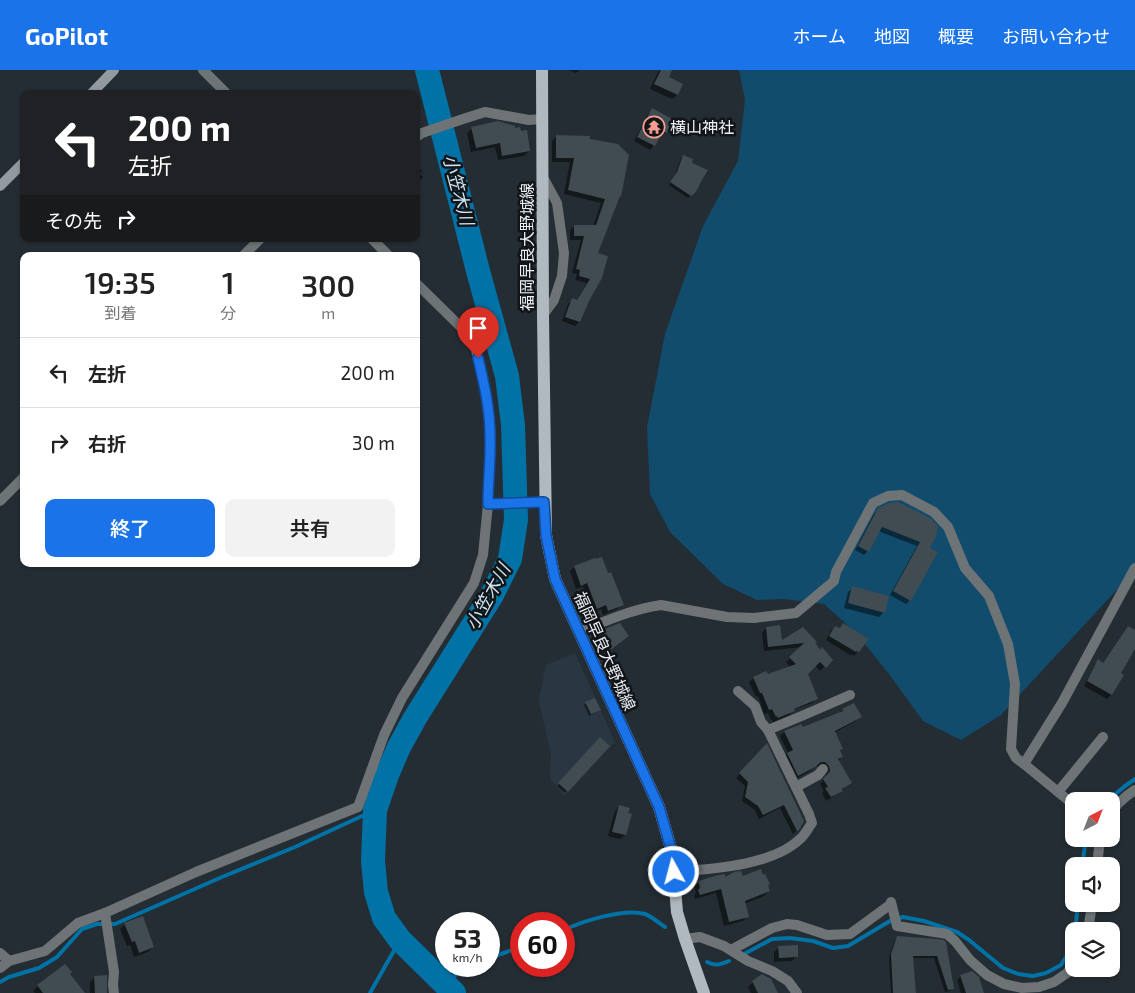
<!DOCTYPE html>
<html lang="ja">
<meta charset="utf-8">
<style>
:root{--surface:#fff;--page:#f2f2f2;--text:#222;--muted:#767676;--line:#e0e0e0;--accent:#1a73e8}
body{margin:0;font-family:"Exo 2","Noto Sans JP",sans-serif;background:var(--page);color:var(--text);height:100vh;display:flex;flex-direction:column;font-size:19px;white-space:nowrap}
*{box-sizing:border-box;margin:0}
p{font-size:16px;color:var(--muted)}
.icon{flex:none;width:28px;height:28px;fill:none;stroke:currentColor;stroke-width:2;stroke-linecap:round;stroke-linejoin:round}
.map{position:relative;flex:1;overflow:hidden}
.drawer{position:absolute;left:20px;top:182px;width:400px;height:315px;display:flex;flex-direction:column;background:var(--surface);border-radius:10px;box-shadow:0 1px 4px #0004}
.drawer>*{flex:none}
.banner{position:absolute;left:20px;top:20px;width:400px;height:152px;border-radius:10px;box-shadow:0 1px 4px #0004;background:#202124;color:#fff;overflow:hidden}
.needle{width:32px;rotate:42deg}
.controls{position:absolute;left:1065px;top:722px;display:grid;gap:10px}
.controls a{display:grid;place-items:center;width:55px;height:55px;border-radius:10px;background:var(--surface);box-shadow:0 1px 4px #0004;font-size:25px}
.speed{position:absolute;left:435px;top:842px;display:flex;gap:10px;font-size:25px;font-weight:700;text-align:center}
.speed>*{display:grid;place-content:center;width:65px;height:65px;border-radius:50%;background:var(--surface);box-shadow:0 1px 4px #0004;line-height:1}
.speed small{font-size:12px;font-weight:400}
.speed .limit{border:8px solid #d22;background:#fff;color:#111}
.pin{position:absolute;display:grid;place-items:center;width:42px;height:42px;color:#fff;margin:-51px -21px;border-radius:50% 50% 50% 0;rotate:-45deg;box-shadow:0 0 5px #0007}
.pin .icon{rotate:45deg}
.me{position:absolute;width:55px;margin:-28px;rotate:353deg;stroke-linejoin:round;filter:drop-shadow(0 0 4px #0008)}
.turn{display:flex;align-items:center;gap:18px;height:105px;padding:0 25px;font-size:22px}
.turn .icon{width:65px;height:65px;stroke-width:2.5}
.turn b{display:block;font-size:35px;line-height:42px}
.then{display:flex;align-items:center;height:48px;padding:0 25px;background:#0003;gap:10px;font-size:19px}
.eta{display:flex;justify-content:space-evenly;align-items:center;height:85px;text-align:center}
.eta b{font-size:30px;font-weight:600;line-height:35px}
.cta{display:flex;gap:10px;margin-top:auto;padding:10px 25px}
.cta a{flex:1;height:58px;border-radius:10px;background:var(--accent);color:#fff;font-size:20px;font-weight:600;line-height:58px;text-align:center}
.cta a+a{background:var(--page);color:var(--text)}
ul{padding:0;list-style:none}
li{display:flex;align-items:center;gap:15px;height:70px;padding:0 25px;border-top:1px solid var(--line)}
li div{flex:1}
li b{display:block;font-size:19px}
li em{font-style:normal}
header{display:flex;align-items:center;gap:30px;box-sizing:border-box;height:70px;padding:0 25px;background:var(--accent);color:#fff}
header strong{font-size:24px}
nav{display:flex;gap:28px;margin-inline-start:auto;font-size:18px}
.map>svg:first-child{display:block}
.built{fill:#293742}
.green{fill:#114c6d}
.shadow{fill:#0007}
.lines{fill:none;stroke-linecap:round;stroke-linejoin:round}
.stream{stroke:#0072a6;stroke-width:4}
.river{stroke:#0072a6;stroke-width:24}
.building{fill:#414b52}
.street{stroke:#6e7376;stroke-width:10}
.secondary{stroke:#939ba0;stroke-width:10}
.primary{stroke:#b0b9c0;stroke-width:12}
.route-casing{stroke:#114b97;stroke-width:12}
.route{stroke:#1a73e8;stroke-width:9}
.labels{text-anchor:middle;stroke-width:5;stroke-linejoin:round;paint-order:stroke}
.poi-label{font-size:16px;fill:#eaf0f4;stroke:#111518;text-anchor:start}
.street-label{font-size:16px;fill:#eaf0f4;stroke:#111518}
.water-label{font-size:18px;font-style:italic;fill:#d0e5f3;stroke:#111518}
</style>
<header>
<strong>GoPilot</strong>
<nav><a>ホーム</a><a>地図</a><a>概要</a><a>お問い合わせ</a></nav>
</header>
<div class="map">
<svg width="1135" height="923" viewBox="0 0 1135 923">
<rect width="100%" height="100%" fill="#242d34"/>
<!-- built -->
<polygon class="built" points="575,583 615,672 564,726 550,708 551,685 539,630 546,595"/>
<!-- green -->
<polygon class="green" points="739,0 1135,0 1135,500 1001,645 961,670 923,651 889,604 856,563 824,534 784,529 757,530 723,514 670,462 650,424 647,357 665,264 703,156 738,91 745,30"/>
<!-- shadow -->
<g class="shadow">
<polygon points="568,0 580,0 576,3"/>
<polygon points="661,0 668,0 667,7 682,14 677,25 672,29 650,19 658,2"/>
<polygon points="653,40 666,62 661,67 659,66 654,75 650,80 634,71 648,44"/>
<polygon points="472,58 529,81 524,86 498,90 495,77 471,82 467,63"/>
<polygon points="557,66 620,126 618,128 596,184 588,230 579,252 575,256 562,251 568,234 572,230 576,231 587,213 575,210 577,204 572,203 581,170 570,170 570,161 574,156 593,156 601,133 564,124 570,92 552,92 552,71"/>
<polygon points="683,86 693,123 688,128 669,115 675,105 681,88"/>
<polygon points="416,95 422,101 419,104 423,107 416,114"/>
<polygon points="879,439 928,478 910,530 906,534 890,525 917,476 878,461 868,481 864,485 855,480 874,444"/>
<polygon points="574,497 622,534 617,539 603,545 601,539 592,543 583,517 576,519 570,501"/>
<polygon points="853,518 884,542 879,547 844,538 848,522"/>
<polygon points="843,555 858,581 854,586 852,584 850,585 826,570 831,561 835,557 839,559"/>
<polygon points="1128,557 1135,562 1135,580 1129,588 1120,604 1111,625 1107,629 1084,616 1094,596 1098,591 1102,594 1124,562"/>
<polygon points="766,558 781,572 803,559 819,582 832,590 820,601 815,595 806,604 816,629 812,633 793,640 789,645 773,652 772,650 771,650 768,643 764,644 758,626 756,627 749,612 754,608 767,606 790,597 786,592 802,577 764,581 762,563"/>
<polygon points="602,561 626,568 606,582 595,567"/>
<polygon points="586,633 599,640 589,646 584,635"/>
<polygon points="853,634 860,647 856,651 834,663 839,681 842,687 838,691 850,713 837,724 826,731 822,723 824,721 820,714 826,706 826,700 823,697 819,696 815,696 810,701 794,710 784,688 788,683 780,666 784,662 800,655 802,659 839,644 842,640"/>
<polygon points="600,669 608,676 565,723 557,716"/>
<polygon points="767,676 798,759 793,764 780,738 759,749 755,740 742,731 745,716 736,708"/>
<polygon points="620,736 625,765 620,769 608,766 615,741"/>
<polygon points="724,808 743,808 766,816 769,821 764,826 744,834 748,846 743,851 724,856 716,823 695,829 694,825 696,823 694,816 699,812"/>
<polygon points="125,854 153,877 148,882 134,887 130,875 127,876 120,859"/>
<polygon points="898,867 943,872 953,918 950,921 945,922 934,888 912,888 915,923 891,923 889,887 895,870"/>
<polygon points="779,877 797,886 792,891 774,892 774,882"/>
<polygon points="65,895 68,904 84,923 35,923 33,921 38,916"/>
<polygon points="961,906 983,923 961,923 957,910"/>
<polygon points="95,907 106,923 90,923 90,912"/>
<polygon points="753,912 777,923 751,923 748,917"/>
</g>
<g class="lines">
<!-- stream -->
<g class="stream">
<polyline points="1107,731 1125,716 1135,709"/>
<polyline points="1082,796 1086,769"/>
<path d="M 564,860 C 583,851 624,838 645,844 C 651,846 659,853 665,857"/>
<polyline points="1075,861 1078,834"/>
<polyline points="744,884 772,869 790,868 813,871 833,878 848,876 890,851 903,847 924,851 957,862 969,870 1003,898 1018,904 1033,906 1046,903 1061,895 1069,882 1074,868"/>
<polyline points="489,888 521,877"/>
<path d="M 707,892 C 715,896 720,895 729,891"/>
<polyline points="0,912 9,907 39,898 57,887 82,859 97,854 115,854 222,807 295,777 375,740"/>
<polyline points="445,915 465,896"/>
<polyline points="370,923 400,870"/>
</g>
<!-- river -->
<polyline class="river" points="427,0 478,201 507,306 513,355 516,450 510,489 492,525 415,648 399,677 387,705 375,740 373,791 376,822 384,848 400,870 454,923"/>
</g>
<!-- building -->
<g class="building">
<polygon points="661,0 672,0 669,7 683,14 678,25 654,14"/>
<polygon points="652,38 674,50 667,63 663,61 655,76 637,67"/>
<polygon points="498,51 515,56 515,58 520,57 521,61 527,60 530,81 502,86 500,73 476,78 471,57"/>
<polygon points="556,65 590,66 590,69 618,74 629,85 621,127 620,126 598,183 608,186 602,208 589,231 580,252 565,247 572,228 577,230 590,209 579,206 580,200 576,199 584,166 574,166 574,155 596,155 605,129 568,120 574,88 556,88"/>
<polygon points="683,85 693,89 692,93 708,100 699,115 700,115 694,124 691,126 670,112 677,102"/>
<polygon points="898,432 930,448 938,456 936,467 930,478 938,482 911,531 893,521 920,472 882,457 869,482 858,476 878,438 890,433"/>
<polygon points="602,487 608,503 611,502 624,535 608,541 606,535 597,539 587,513 581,516 574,496 595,488 595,489"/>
<polygon points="852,516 889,526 885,543 848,533"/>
<polygon points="620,553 629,566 609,581 596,564 602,560"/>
<polygon points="843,553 869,569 859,582 856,581 856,582 829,566 835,556 840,558"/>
<polygon points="780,555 782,570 803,557 817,572 815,572 820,580 822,577 833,590 826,598 820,592 808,604 818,629 794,639 795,641 778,648 777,646 776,647 772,639 769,640 762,623 760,623 753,607 766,601 768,604 796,594 789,587 804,573 768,577 766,557"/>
<polygon points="1128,556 1135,560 1135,579 1121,603 1124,605 1112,625 1087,611 1098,589 1103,593"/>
<polygon points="595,628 601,640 591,644 585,632"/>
<polygon points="854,633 862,647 835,661 843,679 840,680 843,687 838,689 852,713 842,719 843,721 831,727 825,718 828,717 823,709 830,701 829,696 825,692 821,692 815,697 798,706 787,683 793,680 784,661 801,654 803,657 843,641 842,639"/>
<polygon points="600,667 610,676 568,722 558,713"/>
<polygon points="767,673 804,751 799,760 797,761 784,735 763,745 758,736 745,727 748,712 739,703"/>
<polygon points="619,735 630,738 628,743 632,744 626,765 612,762"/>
<polygon points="761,799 763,805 765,804 770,814 768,815 770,821 745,831 749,847 729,852 721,819 700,825 698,820 700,818 698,811 719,805 725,804 725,807 734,802 741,801 743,806"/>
<polygon points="143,846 154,877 139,883 135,871 132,872 124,853"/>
<polygon points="897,866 937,869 944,870 946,872 954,919 948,920 937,886 913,886 916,923 893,923 891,884"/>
<polygon points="798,875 798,887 779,888 778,876"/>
<polygon points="65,894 72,902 70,904 85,923 43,923 37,915"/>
<polygon points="972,901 979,907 984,923 966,923 960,905"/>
<polygon points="762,904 771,909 778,923 758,923 752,911"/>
<polygon points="107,905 107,923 95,923 94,906"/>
</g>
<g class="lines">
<!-- street -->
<g class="street">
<polyline points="203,0 227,24"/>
<polyline points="416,67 422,63 463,49 485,42 529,50 542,49"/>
<polyline points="543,107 557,133 564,183 562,206 554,230 543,245"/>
<polyline points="372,169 389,186"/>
<polyline points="243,186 260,169"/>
<polyline points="0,431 24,407"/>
<polyline points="488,434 545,432"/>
<path d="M 579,562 C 605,551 633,539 661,535 L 727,547 L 754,548 L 796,543 L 834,511 L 836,502 L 873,433 L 888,426 L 902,425 L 934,442 L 948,457 L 965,498 L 989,526 L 1008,574 L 1015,614 L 1011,679 L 1016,688 L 1024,694 L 1062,633 L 1135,498"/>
<polyline points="738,621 755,636 761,652 768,660"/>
<polyline points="1024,694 1074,735"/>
<polyline points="796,717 818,705 823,699"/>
<polyline points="1058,722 1103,667"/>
<path d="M 1111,743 C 1117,733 1126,726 1135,720"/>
<polyline points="1097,796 1100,769"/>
<path d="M 673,802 C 711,799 772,796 800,769 C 805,765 808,758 812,753 L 809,744 L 768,660 L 804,645 L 850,625"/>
<polyline points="891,832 897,856 947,864 955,871 970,890 987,905 1004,914 1022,918 1039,917 1054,912 1067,903 1074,893"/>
<polyline points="105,843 114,902 113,915 114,923"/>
<polyline points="1088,861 1092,834"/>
<polyline points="685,869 700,867 724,876 748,891 772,901 788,911 797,923"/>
<polyline points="731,880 772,858 787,854 797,855 827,865 850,864 891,834"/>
<polyline points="0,883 9,891 45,881 78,853 105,843 196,802 358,737 384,665 402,628 474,513 483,485 488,434 491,364 483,307 473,269 416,213"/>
<polyline points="0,898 9,891"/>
</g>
<!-- secondary -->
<g class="secondary">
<polyline points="91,24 114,0"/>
<polyline points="0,116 24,92"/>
</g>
<!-- primary -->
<polyline class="primary" points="542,0 543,245 546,465 555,509 659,737 672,782 677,842 685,869 704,923"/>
</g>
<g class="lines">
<!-- route casing -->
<g class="route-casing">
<path id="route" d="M 478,288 C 484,313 490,339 490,365 C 491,388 488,411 488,434 L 544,432 L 546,465 L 555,509 L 659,737 L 672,782 L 674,802"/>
</g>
<!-- route -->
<use href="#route" class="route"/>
</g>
<!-- icons -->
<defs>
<g id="temple-ring" transform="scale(1.125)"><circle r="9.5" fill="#111518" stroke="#f59d90" stroke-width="1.5"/><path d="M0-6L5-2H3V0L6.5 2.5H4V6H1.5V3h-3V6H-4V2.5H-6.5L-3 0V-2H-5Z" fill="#f59d90"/></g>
</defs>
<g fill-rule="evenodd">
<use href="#temple-ring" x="654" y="57"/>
</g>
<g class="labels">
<!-- poi labels -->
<g class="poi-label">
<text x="670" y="63">横山神社</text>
</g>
<!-- street labels -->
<g class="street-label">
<text transform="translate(527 177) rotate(-90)" y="6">福岡早良大野城線</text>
<text transform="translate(605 581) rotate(66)" y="6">福岡早良大野城線</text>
</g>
<!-- water labels -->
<g class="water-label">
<text transform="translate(458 120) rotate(75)" y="6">小笠木川</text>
<text transform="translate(488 527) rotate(-61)" y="6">小笠木川</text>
</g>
</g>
</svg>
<div class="controls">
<a><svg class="needle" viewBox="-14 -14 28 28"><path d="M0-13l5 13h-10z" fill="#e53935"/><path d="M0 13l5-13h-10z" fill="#767676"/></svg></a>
<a><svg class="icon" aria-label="sound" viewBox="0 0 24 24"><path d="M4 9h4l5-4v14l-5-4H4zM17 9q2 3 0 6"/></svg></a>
<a><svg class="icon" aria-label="layers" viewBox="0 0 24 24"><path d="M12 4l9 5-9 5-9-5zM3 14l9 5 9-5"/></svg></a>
</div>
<div class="speed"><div>53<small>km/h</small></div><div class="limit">60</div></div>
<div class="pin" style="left:478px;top:288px;background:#d93025"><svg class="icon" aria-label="arrive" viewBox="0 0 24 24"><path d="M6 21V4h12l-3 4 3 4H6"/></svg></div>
<svg class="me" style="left:674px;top:802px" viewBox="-20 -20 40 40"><circle r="17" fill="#1a73e8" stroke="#fff" stroke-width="3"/><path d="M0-11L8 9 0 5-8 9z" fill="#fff"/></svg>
<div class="banner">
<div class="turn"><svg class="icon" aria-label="left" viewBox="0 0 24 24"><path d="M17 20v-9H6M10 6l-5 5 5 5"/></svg><div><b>200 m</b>左折</div></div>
<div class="then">その先<svg class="icon" aria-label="right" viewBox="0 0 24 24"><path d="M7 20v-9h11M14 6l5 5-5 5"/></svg></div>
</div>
<section class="drawer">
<div class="eta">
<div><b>19:35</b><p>到着</p></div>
<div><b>1</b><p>分</p></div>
<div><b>300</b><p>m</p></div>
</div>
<ul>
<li><svg class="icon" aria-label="left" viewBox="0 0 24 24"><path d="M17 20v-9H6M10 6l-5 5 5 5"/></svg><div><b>左折</b></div><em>200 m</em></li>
<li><svg class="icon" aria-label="right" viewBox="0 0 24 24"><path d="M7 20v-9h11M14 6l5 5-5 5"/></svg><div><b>右折</b></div><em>30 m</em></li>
</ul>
<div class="cta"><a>終了</a><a>共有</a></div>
</section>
</div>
